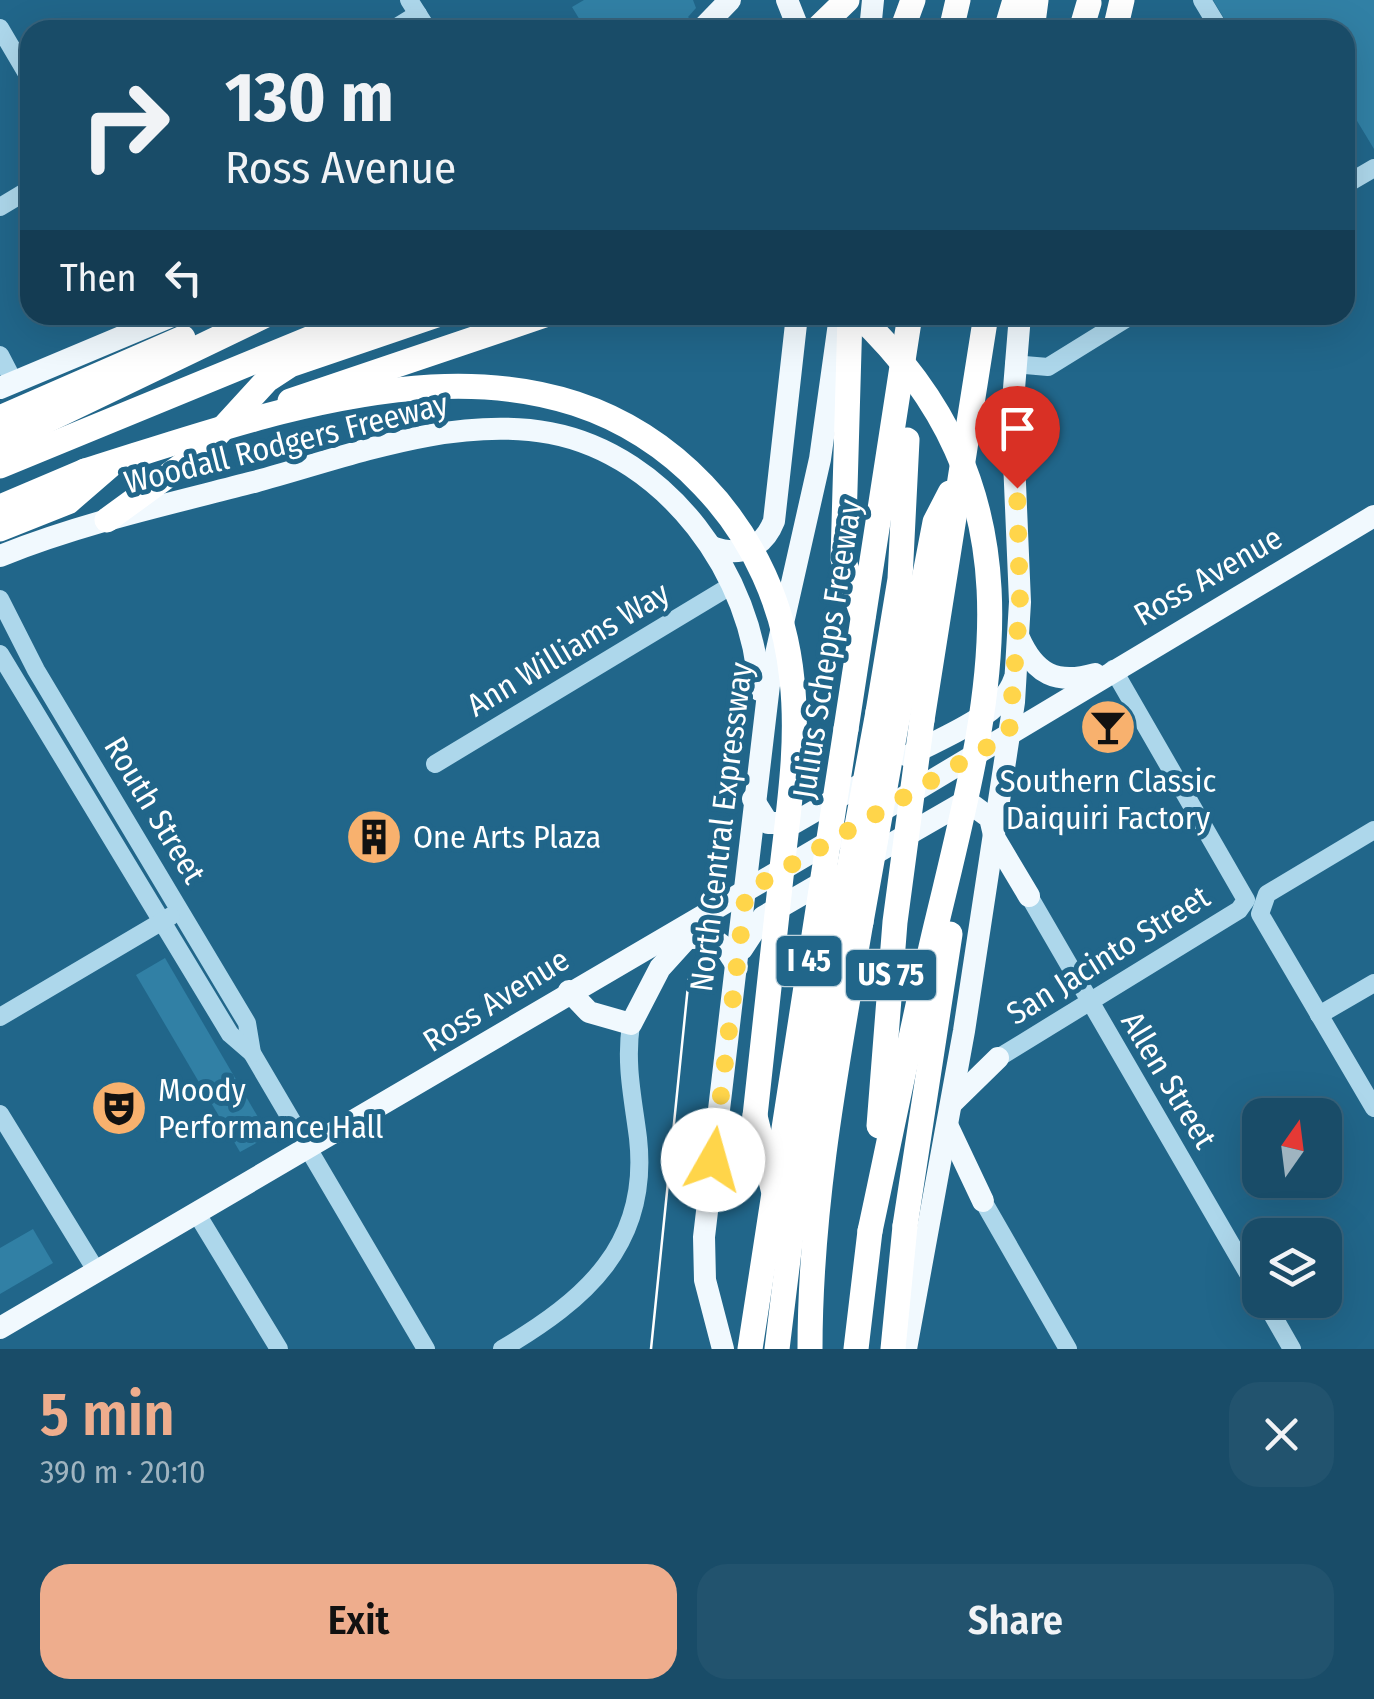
<!DOCTYPE html>
<meta charset="utf-8">
<style>
:root{--surface:#194c68;--page:#22536e;--text:#f1f3f6;--muted:#9fb4c0;--line:#37637c;--accent:#eead8d}
body{margin:0;font-family:"Fira Sans Condensed",sans-serif;background:var(--page);color:var(--text);height:100vh;display:flex;flex-direction:column;font-size:38px;white-space:nowrap}
*{box-sizing:border-box;margin:0}
p{font-size:32px;color:var(--muted)}
.icon{flex:none;width:55px;height:55px;fill:none;stroke:currentColor;stroke-width:2;stroke-linecap:round;stroke-linejoin:round}
.map{position:relative;height:1349px;overflow:hidden}
.drawer{display:flex;flex-direction:column;background:var(--surface);flex:1}
.drawer>*{flex:none}
.hud{position:absolute;left:20px;top:20px;width:1335px;height:305px;border-radius:30px;box-shadow:0 10px 40px #0002,0 0 0 2px var(--line);background:#194c68;color:var(--text);overflow:hidden}
.needle{width:65px;rotate:14deg}
.tools{position:absolute;left:1242px;top:1098px;display:grid;gap:20px}
.tools a{display:grid;place-items:center;width:100px;height:100px;border-radius:20px;background:var(--surface);box-shadow:0 10px 40px #0002,0 0 0 2px var(--line);font-size:50px}
.pin{position:absolute;display:grid;place-items:center;width:85px;height:85px;color:#fff;margin:-102px -42px;border-radius:50% 50% 50% 0;rotate:-45deg;box-shadow:0 0 10px #0007}
.pin .icon{rotate:45deg}
.me{position:absolute;width:110px;margin:-55px;rotate:7deg;stroke-linejoin:round;filter:drop-shadow(0 0 8px #0008)}
.turn{display:flex;align-items:center;gap:35px;height:210px;padding:0 40px;font-size:45px}
.turn .icon{width:130px;height:130px;stroke-width:2.5}
.turn b{display:block;font-size:70px;line-height:85px}
.then{display:flex;align-items:center;height:95px;padding:0 40px;background:#0003;gap:20px;font-size:38px}
.round{display:grid;place-items:center;flex:none;width:105px;height:105px;border-radius:30px;background:var(--page)}
.overview{display:flex;align-items:center;justify-content:space-between;height:170px;padding:0 40px}
h1{font-size:60px;font-weight:600;line-height:75px;color:var(--accent)}
.action{display:flex;gap:20px;margin-top:auto;padding:20px 40px}
.action a{flex:1;height:115px;border-radius:30px;background:var(--accent);color:#111;font-size:40px;font-weight:600;line-height:115px;text-align:center}
.action a+a{background:var(--page);color:var(--text)}
.map>svg:first-child{display:block}
.green{fill:#3180a5}
.lines{fill:none;stroke-linecap:round;stroke-linejoin:round}
.minor{stroke:#add7eb;stroke-width:18}
.major{stroke:#f1f9fe;stroke-width:22}
.highway{stroke:#fff;stroke-width:25}
.tram{stroke:#fff;stroke-width:2.5}
.highway-bridge{stroke:#fff;stroke-width:25}
.route{stroke:#ffd54a;stroke-width:18;stroke-dasharray:0 32.4}
.labels{text-anchor:middle;stroke-width:10;stroke-linejoin:round;paint-order:stroke}
.shield{fill:#21668a;stroke:#bcd1dc;stroke-width:2.5}
.shield-label{font-size:30px;font-weight:bold;fill:#fff}
.street-label{font-size:32px;fill:#fff;stroke:#21668a}
.poi-label{font-size:32px;fill:#fff;stroke:#21668a;text-anchor:start}
</style>
<div class="map">
<svg width="1374" height="1349" viewBox="0 0 1374 1349">
<rect width="100%" height="100%" fill="#21668a"/>
<!-- green -->
<g class="green">
<polygon points="584,0 693,0 696,8 688,17 693,22 684,30 586,30 572,7"/>
<polygon points="1213,0 1374,0 1374,149 1345,101 1345,30 1231,30"/>
<polygon points="165,958 269,1136 240,1152 136,975"/>
<polygon points="33,1229 53,1263 0,1294 0,1248"/>
</g>
<g class="lines">
<!-- minor -->
<g class="minor">
<polyline points="409,0 428,30"/>
<polyline points="1202,0 1220,30"/>
<polyline points="0,28 30,79"/>
<polyline points="392,30 418,14"/>
<polyline points="1345,185 1374,168"/>
<polyline points="0,207 30,189"/>
<polyline points="0,355 14,382"/>
<polyline points="1014,364 1048,367 1132,315"/>
<polyline points="0,599 36,670 247,1023 252,1053 426,1349"/>
<polyline points="0,654 230,1034 252,1053"/>
<polyline points="435,764 732,585"/>
<polyline points="1374,830 1267,894 1260,914 1374,1108"/>
<polyline points="1029,896 1260,1294"/>
<polyline points="1319,1015 1374,983"/>
<polyline points="0,1017 171,916"/>
<polyline points="998,1058 1239,910 1246,900 1113,669"/>
<polyline points="0,1114 97,1272"/>
<polyline points="983,1201 1068,1349"/>
<polyline points="197,1214 279,1349"/>
<polyline points="1264,1300 1292,1349"/>
<path d="M 502,1349 C 585,1300 650,1245 638,1138 C 633,1098 625,1065 631,1024"/>
</g>
<!-- major -->
<g class="major">
<polyline points="787,0 799,30"/>
<polyline points="701,30 730,0"/>
<polyline points="870,30 873,0"/>
<polyline points="0,388 174,315"/>
<path d="M 712,547 C 740,557 763,549 774,521 L 797,315"/>
<path d="M 0,556 C 82,523 169,504 254,482 C 347,457 452,415 550,433 C 667,455 754,576 759,690"/>
<path d="M 1019,638 C 1035,674 1056,685 1095,674"/>
<path d="M 908,756 C 940,738 1002,716 1014,680"/>
<polyline points="753,799 768,823 794,823 877,775"/>
<polyline points="871,817 1374,516"/>
<polyline points="860,862 959,805 971,804 990,818 995,839 1029,896"/>
<path d="M 684,939 C 712,934 725,942 737,967"/>
<polyline points="742,949 763,917 832,877"/>
<polyline points="569,991 589,1012 631,1024 660,968 699,925"/>
<polyline points="952,1103 998,1058"/>
<polyline points="948,1127 983,1201"/>
<polyline points="0,1328 839,836"/>
<polyline points="723,1349 705,1280 704,1237 769,685 820,459 840,316"/>
<polyline points="906,1349 964,1031 1014,702 1020,602 1012,413 1020,315"/>
</g>
<!-- highway -->
<g class="highway">
<polyline points="816,30 847,0"/>
<polyline points="902,30 913,0"/>
<polyline points="951,30 958,0"/>
<polyline points="1006,30 1015,0"/>
<polyline points="1032,30 1036,0"/>
<polyline points="1081,30 1089,3"/>
<polyline points="1115,30 1122,0"/>
<polyline points="850,315 843,559 863,616"/>
<polyline points="290,401 545,315"/>
<polyline points="0,418 183,338"/>
<polyline points="0,443 266,315"/>
<polyline points="0,466 367,315"/>
<polyline points="0,507 85,471"/>
<polyline points="107,520 203,450 267,380 290,365 437,315"/>
<polyline points="0,529 68,502 113,463"/>
<polyline points="878,712 900,579 907,440"/>
<polyline points="898,715 935,522 950,493"/>
<polyline points="922,720 986,315"/>
<polyline points="846,729 910,315"/>
<polyline points="750,1349 774,1193 755,1116"/>
<polyline points="777,1349 806,1113 840,918"/>
<path d="M 810,1349 C 810,1205 837,1063 861,922"/>
<polyline points="856,1349 870,1231"/>
<polyline points="893,1349 905,1226"/>
</g>
<!-- tram -->
<polyline class="tram" points="651,1349 689,976"/>
<!-- highway-bridge -->
<g class="highway-bridge">
<path d="M 858,315 C 1051,498 990,700 936,926 C 912,1027 892,1129 870,1231"/>
<path d="M 85,471 C 282,410 535,309 703,485 C 754,538 785,607 792,680 C 799,743 789,806 782,868 C 773,951 764,1033 755,1116"/>
<polyline points="840,918 878,712"/>
<polyline points="861,922 898,715"/>
<polyline points="879,1126 895,922 922,720"/>
<polyline points="774,1193 846,729"/>
<polyline points="905,1226 950,934"/>
</g>
</g>
<g class="lines">
<!-- route -->
<polyline class="route" points="713,1160 746,892 1009,734 1020,602 1017,488"/>
</g>
<!-- icons -->
<defs>
<g id="bar-disc" transform="scale(2.875)"><circle r="9.5" fill="#f8b16e" stroke="#21668a"/><path d="M-6-5H6L.8 .8V4.5H3.5V6h-7V4.5H-.8V.8Z" fill="#111"/></g>
<g id="building-disc" transform="scale(2.875)"><circle r="9.5" fill="#f8b16e" stroke="#21668a"/><path d="M-4-6H4V6H1V3H-1V6H-4ZM-2.5-4.3h1.7v1.8h-1.7ZM.8-4.3h1.7v1.8H.8ZM-2.5-1h1.7V.8h-1.7ZM.8-1h1.7V.8H.8Z" fill="#111"/></g>
<g id="theatre-disc" transform="scale(2.875)"><circle r="9.5" fill="#f8b16e" stroke="#21668a"/><path d="M-5-5.5Q0-4 5-5.5V0Q5 5 0 6Q-5 5-5 0ZM-3.3-2.5H-1v1.5H-3.3ZM1-2.5H3.3v1.5H1ZM-2.8 1Q0 5.5 2.8 1Z" fill="#111"/></g>
</defs>
<g fill-rule="evenodd">
<use href="#bar-disc" x="1108" y="727"/>
<use href="#building-disc" x="374" y="837"/>
<use href="#theatre-disc" x="119" y="1108"/>
</g>
<g class="labels">
<!-- shield labels -->
<g class="shield">
<rect x="776.5" y="936" width="65" height="50" rx="8"/>
<rect x="846" y="950" width="90" height="50" rx="8"/>
</g>
<g class="shield-label">
<text x="809" y="971">I 45</text>
<text x="891" y="985">US 75</text>
</g>
<!-- street labels -->
<g class="street-label">
<text transform="translate(286 443) rotate(-14)" y="11">Woodall Rodgers Freeway</text>
<text transform="translate(1208 576) rotate(-30)" y="11">Ross Avenue</text>
<text transform="translate(568 649) rotate(-31)" y="11">Ann Williams Way</text>
<text transform="translate(827 649) rotate(-81)" y="11">Julius Schepps Freeway</text>
<text transform="translate(155 810) rotate(59)" y="11">Routh Street</text>
<text transform="translate(721 827) rotate(-83)" y="11">North Central Expressway</text>
<text transform="translate(1108 955) rotate(-32)" y="11">San Jacinto Street</text>
<text transform="translate(496 1000) rotate(-32)" y="11">Ross Avenue</text>
<text transform="translate(1169 1080) rotate(59)" y="11">Allen Street</text>
</g>
<!-- poi labels -->
<g class="poi-label">
<text x="1108" y="792" text-anchor="middle">Southern Classic<tspan x="1108" dy="37">Daiquiri Factory</tspan></text>
<text x="413" y="848">One Arts Plaza</text>
<text x="158" y="1101">Moody<tspan x="158" dy="37">Performance Hall</tspan></text>
</g>
</g>
</svg>
<div class="tools">
<a><svg class="needle" viewBox="-14 -14 28 28"><path d="M0-13l5 13h-10z" fill="#e53935"/><path d="M0 13l5-13h-10z" fill="#9fb4c0"/></svg></a>
<a><svg class="icon" aria-label="layers" viewBox="0 0 24 24"><path d="M12 4l9 5-9 5-9-5zM3 14l9 5 9-5"/></svg></a>
</div>
<div class="pin" style="left:1017px;top:488px;background:#d93025"><svg class="icon" aria-label="arrive" viewBox="0 0 24 24"><path d="M6 21V4h12l-3 4 3 4H6"/></svg></div>
<svg class="me" style="left:713px;top:1160px" viewBox="-20 -20 40 40"><circle r="19" fill="#fff"/><path d="M0-13L10 11 0 6-10 11z" fill="#ffd54a"/></svg>
<div class="hud">
<div class="turn"><svg class="icon" aria-label="right" viewBox="0 0 24 24"><path d="M7 20v-9h11M14 6l5 5-5 5"/></svg><div><b>130 m</b>Ross Avenue</div></div>
<div class="then">Then<svg class="icon" aria-label="left" viewBox="0 0 24 24"><path d="M17 20v-9H6M10 6l-5 5 5 5"/></svg></div>
</div>
</div>
<section class="drawer">
<div class="overview"><div><h1>5 min</h1><p>390 m · 20:10</p></div><a class="round"><svg class="icon" aria-label="close" viewBox="0 0 24 24"><path d="M6 6l12 12M18 6L6 18"/></svg></a></div>
<div class="action"><a>Exit</a><a>Share</a></div>
</section>
